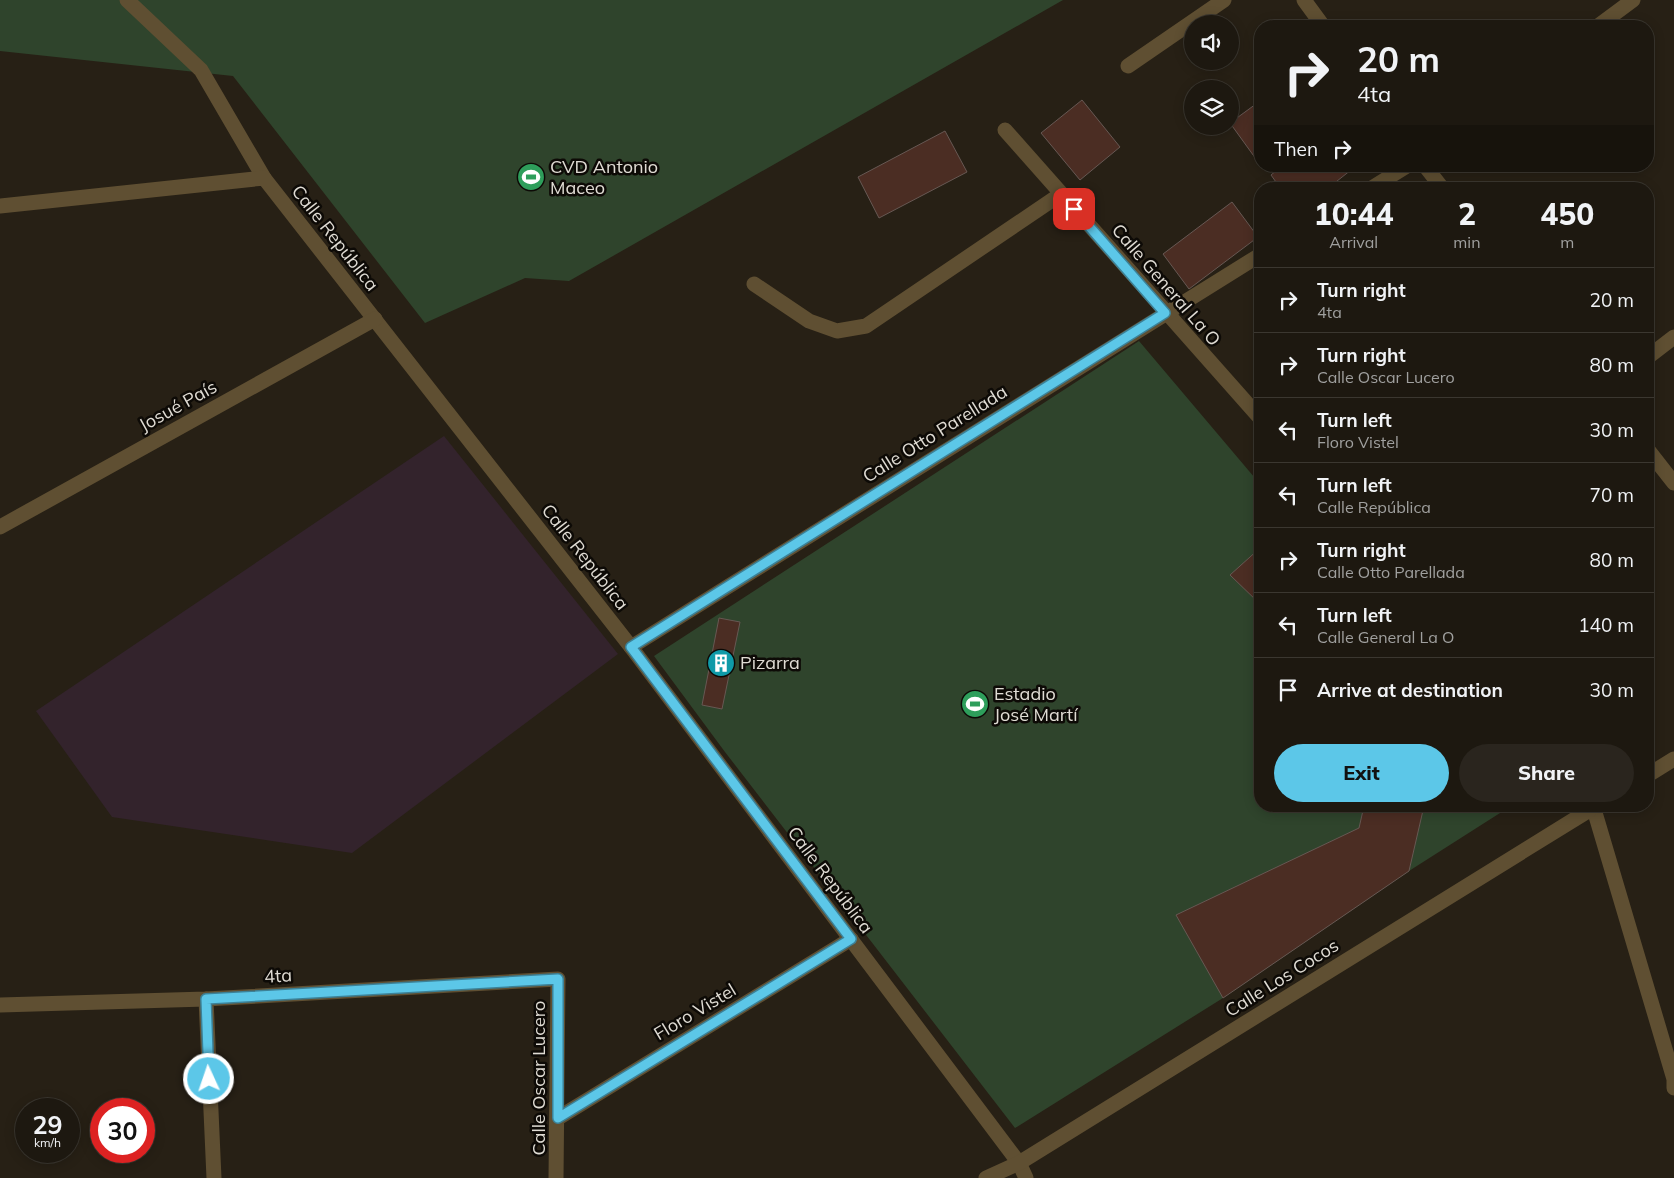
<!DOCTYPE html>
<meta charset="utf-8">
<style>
:root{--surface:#1d1810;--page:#2a251e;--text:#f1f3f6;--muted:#a0a09f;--line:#3b3730;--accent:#5cc7e8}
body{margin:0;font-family:Mulish,sans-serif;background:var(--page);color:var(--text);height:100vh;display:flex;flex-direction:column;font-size:19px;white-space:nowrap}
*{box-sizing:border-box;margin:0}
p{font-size:16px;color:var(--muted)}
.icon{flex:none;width:28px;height:28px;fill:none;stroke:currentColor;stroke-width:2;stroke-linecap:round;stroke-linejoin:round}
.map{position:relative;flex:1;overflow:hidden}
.sheet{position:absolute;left:1254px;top:182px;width:400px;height:630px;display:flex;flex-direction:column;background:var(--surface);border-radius:20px;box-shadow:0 2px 12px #0003,0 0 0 1px var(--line)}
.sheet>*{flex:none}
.banner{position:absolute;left:1254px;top:20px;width:400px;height:152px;border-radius:20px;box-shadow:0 2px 12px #0003,0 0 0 1px var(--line);background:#1d1810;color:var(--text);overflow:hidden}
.controls{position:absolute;left:1184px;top:15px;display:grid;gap:10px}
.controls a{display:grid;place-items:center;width:55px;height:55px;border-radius:50%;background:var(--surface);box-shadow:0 2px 12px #0003,0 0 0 1px var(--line);font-size:25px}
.speed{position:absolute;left:15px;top:1098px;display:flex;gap:10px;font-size:25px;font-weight:700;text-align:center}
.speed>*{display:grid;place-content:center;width:65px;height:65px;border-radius:50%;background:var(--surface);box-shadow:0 2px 12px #0003,0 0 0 1px var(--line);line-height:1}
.speed small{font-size:12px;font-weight:400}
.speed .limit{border:8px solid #d22;background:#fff;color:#111}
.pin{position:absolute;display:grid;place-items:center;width:42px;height:42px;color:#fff;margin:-21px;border-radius:10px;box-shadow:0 2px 8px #0006}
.me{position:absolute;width:55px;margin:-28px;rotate:357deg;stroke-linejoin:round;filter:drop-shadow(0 0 4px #0008)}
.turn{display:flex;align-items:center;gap:18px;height:105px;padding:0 20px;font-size:22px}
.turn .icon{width:65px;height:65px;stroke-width:2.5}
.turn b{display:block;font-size:35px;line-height:42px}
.then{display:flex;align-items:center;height:48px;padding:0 20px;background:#0003;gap:10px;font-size:19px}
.eta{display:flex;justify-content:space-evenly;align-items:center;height:85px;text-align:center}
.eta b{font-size:30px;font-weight:800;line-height:35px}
.button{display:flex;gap:10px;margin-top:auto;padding:10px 20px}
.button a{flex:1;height:58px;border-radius:30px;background:var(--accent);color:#111;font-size:20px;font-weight:800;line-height:58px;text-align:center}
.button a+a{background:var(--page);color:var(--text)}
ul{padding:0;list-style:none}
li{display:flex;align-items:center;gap:15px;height:65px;padding:0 20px;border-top:1px solid var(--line)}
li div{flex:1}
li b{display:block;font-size:19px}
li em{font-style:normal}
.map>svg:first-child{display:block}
.industrial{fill:#33232c}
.green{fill:#2f442c}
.building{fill:#4b2d23;stroke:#675853}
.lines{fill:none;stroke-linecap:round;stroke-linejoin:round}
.lane{stroke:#5f4f32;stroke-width:15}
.street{stroke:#5f4f32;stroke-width:15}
.route-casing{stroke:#3c8197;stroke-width:12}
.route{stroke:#5cc7e8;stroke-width:9}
.labels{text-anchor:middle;stroke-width:5;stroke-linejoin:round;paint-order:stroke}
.poi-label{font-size:18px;fill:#e0dcd4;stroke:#0d0a06;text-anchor:start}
.street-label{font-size:18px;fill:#e0dcd4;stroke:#0d0a06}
</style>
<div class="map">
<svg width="1674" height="1178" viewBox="0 0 1674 1178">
<rect width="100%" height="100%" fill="#272015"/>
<!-- industrial -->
<polygon class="industrial" points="444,436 618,654 352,853 112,817 36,711"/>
<!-- green -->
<g class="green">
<polygon points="0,0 1063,0 569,281 525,278 425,323 233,76 0,51"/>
<polygon points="1139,341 1260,484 1260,806 1511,806 1409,871 1223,998 1015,1128 725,752 654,656"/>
</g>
<!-- building -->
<g class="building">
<polygon points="1082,100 1120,147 1080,180 1041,133"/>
<polygon points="1260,101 1260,156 1256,159 1230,123"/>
<polygon points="945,131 967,172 879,218 858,177"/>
<polygon points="1282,166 1356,166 1327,189 1281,189 1271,175"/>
<polygon points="1232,202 1258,237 1189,289 1163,254"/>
<polygon points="1260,548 1260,604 1230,575"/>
<polygon points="719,618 740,622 722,709 702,705"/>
<polygon points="1364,806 1424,806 1409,871 1223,998 1176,915 1359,828"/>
</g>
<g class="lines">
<!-- lane -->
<g class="lane">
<polyline points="127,0 201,70 264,178"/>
<polyline points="754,284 809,321 837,331 866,326 1061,194"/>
</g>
<!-- street -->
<g class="street">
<polyline points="1304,0 1323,26"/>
<polyline points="1598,26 1633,0"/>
<polyline points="1128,66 1224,0"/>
<polyline points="1005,130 1260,418"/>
<polyline points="1425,166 1443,189"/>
<polyline points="1370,189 1407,166"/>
<polyline points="0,206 264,178 631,647 1019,1163 1026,1178"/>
<polyline points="1648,357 1674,337"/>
<polyline points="1648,450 1674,483"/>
<polyline points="0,527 375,319"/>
<polyline points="631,647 1260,255"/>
<polyline points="1648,775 1674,759"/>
<polyline points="1593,806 1674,1079 1674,1088"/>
<polyline points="206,999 214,1178"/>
<polyline points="0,1005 206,999 558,979 556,1178"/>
<polyline points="558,1118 851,939"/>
<polyline points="986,1178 1019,1163 1596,806"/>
</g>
</g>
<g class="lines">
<!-- route casing -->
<g class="route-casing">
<polyline id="route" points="209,1079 206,999 558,979 558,1118 851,939 631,647 1165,313 1074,209"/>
</g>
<!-- route -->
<use href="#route" class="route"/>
</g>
<!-- icons -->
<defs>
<g id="stadium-disc" transform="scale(1.4375)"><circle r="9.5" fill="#2e9e5b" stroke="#0d0a06"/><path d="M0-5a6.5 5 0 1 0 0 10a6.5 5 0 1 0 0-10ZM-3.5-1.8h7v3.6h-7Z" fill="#fff"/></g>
<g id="building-disc" transform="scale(1.4375)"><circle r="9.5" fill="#0f9aa8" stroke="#0d0a06"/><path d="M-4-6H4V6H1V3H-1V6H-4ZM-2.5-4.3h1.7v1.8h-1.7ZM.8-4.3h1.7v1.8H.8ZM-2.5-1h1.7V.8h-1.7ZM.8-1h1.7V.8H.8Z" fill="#fff"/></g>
</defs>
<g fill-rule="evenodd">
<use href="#stadium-disc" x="531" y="177"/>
<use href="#building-disc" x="721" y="663"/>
<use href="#stadium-disc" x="975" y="704"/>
</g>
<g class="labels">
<!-- poi labels -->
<g class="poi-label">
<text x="550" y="173">CVD Antonio<tspan x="550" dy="21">Maceo</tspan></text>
<text x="740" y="669">Pizarra</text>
<text x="994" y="700">Estadio<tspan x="994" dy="21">José Martí</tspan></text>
</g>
<!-- street labels -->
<g class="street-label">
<text transform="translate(335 238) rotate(52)" y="6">Calle República</text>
<text transform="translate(1166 285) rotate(49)" y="6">Calle General La O</text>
<text transform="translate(178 406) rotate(-29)" y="6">Josué País</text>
<text transform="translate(935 434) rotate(-32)" y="6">Calle Otto Parellada</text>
<text transform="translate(585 557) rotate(52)" y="6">Calle República</text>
<text transform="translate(830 880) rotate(53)" y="6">Calle República</text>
<text transform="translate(278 976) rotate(-3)" y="6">4ta</text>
<text transform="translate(1282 978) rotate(-32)" y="6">Calle Los Cocos</text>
<text transform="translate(695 1012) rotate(-31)" y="6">Floro Vistel</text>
<text transform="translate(539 1078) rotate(-90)" y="6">Calle Oscar Lucero</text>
</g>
</g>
</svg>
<div class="controls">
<a><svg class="icon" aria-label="sound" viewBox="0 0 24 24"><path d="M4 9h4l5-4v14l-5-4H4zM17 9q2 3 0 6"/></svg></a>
<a><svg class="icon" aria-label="layers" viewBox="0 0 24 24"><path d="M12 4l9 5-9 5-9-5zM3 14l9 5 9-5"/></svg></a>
</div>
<div class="speed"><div>29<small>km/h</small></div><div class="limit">30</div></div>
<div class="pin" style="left:1074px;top:209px;background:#d93025"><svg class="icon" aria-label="arrive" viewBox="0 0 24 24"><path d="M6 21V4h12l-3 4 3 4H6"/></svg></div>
<svg class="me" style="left:209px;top:1079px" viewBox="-20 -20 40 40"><circle r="17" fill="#5cc7e8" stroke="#fff" stroke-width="3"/><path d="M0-11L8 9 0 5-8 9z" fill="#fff"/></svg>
<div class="banner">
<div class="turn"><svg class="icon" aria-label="right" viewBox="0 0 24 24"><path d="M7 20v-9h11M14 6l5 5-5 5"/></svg><div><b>20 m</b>4ta</div></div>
<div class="then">Then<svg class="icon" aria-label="right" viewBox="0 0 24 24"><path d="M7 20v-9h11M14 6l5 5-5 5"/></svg></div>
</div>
<section class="sheet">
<div class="eta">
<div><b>10:44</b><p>Arrival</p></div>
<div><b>2</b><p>min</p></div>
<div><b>450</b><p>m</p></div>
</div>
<ul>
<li><svg class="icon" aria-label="right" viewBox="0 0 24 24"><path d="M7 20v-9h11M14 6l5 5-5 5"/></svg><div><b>Turn right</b><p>4ta</p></div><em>20 m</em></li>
<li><svg class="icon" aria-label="right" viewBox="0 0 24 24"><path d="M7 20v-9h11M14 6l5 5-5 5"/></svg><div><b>Turn right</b><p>Calle Oscar Lucero</p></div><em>80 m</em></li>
<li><svg class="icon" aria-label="left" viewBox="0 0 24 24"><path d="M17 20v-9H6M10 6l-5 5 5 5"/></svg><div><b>Turn left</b><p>Floro Vistel</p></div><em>30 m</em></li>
<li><svg class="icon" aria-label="left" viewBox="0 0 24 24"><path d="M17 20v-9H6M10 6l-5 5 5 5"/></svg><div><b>Turn left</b><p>Calle República</p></div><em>70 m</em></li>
<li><svg class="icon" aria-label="right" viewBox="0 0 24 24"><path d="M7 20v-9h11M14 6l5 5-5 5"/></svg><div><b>Turn right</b><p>Calle Otto Parellada</p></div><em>80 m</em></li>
<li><svg class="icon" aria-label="left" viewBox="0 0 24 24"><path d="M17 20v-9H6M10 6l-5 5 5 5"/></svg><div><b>Turn left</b><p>Calle General La O</p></div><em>140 m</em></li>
<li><svg class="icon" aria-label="arrive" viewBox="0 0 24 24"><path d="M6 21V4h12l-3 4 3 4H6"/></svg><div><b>Arrive at destination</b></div><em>30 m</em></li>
</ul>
<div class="button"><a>Exit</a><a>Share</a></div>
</section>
</div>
